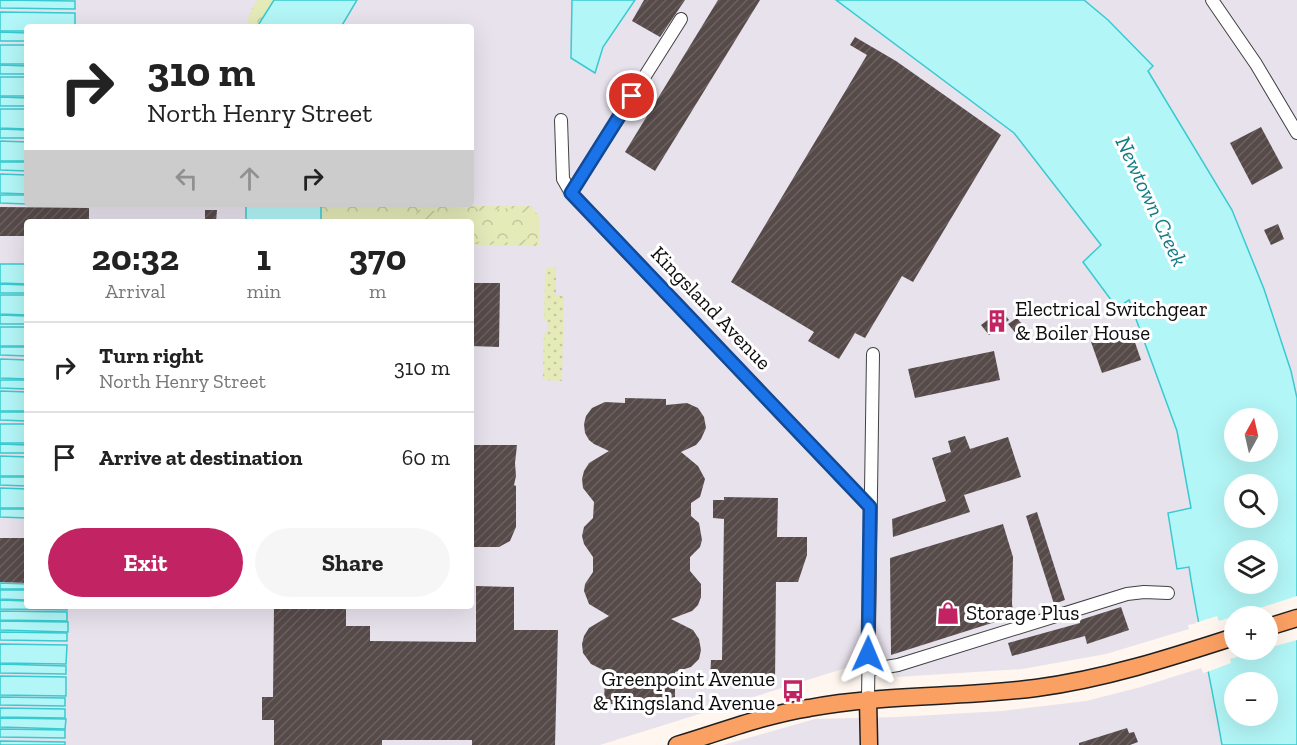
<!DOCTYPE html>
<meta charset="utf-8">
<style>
:root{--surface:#fff;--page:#f6f6f6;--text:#222;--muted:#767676;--line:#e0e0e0;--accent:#c22363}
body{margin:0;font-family:"Zilla Slab",serif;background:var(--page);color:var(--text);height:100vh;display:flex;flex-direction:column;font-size:22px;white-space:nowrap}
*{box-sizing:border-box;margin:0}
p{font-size:20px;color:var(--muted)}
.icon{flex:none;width:33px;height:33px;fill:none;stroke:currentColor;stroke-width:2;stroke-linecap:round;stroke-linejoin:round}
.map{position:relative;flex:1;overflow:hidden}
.sheet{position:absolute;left:24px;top:219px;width:450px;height:390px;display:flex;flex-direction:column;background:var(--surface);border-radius:6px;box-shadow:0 6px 24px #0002}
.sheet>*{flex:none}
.hud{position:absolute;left:24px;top:24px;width:450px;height:183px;border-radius:6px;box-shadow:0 6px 24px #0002;background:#fff;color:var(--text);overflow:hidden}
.needle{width:39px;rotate:8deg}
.controls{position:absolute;left:1224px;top:408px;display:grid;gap:12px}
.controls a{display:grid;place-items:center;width:54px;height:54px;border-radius:50%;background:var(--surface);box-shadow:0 6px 24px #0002;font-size:30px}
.pin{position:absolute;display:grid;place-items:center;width:51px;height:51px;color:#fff;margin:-26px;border:3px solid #fff;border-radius:50%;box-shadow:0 2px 6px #0007}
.me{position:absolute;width:66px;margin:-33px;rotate:1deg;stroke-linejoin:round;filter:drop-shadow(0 0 4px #0008)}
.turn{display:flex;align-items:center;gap:21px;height:126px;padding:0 24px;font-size:27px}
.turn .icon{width:78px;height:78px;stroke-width:2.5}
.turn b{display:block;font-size:42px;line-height:51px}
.lanes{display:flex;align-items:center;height:57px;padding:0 24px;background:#0003;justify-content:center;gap:30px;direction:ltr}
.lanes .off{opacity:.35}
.eta{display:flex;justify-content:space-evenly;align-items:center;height:102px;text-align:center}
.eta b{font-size:36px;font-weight:800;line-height:42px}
.primary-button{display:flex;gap:12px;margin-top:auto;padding:12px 24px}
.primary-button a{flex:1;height:69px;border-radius:36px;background:var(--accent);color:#fff;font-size:24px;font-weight:800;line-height:69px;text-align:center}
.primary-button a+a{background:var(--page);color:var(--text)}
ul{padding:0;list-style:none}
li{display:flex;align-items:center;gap:18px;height:90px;padding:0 24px;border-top:2px solid var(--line)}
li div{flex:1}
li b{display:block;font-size:22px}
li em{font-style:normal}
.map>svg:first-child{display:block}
.industrial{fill:#e8e2ed}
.grass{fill:url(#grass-dots)}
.park{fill:url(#park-crowns)}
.garden{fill:url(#garden-furrows)}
.water{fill:#b3f6f7;stroke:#38cad0;stroke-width:1.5;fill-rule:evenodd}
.pier{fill:#fff6ef}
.building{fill:url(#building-hatch)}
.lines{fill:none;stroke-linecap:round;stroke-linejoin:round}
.minor-casing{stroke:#414141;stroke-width:14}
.major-casing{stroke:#1f1f1f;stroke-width:19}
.minor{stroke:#fff;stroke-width:12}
.major{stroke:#fba063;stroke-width:16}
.route-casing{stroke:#114b97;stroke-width:15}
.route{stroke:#1a73e8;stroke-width:10}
.labels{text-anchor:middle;stroke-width:6;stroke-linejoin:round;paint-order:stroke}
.street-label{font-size:21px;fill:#0e0e0e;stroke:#fff}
.poi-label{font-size:21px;fill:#0e0e0e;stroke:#fff;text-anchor:start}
.water-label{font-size:22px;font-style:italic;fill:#137d86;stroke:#fff}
</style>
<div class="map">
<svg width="1297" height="745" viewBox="0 0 1297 745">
<defs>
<pattern id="grass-dots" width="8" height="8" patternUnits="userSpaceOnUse" patternTransform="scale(1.5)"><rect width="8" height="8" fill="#e4eab8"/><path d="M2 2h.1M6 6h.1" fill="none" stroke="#c2c89d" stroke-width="1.8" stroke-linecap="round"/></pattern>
<pattern id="park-crowns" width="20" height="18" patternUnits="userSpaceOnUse" patternTransform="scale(1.5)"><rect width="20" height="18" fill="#e4eab8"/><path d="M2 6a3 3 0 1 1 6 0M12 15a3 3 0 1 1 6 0" fill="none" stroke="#c2c89d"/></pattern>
<pattern id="garden-furrows" width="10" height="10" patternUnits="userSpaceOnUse" patternTransform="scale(1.5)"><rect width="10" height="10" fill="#e4eab8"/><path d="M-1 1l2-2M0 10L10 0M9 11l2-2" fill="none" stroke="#c2c89d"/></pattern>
<pattern id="building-hatch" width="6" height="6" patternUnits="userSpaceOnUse" patternTransform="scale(1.5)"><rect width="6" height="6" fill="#574b4a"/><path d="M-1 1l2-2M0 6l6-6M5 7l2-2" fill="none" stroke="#6a6160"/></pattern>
</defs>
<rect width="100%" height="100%" fill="#fff6ef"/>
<!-- industrial -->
<g class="industrial">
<polygon points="0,0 273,0 257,27 27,27 27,204 246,204 246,222 27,222 27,606 471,606 471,222 321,204 471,204 471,27 341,27 357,0 572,0 571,58 595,73 603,47 635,0 836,0 1014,133 1101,245 1129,299 1177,431 1191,508 1169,513 1177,568 1189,566 1198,623 1188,625 1189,629 1106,654 1022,669 897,677 893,661 849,667 600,745 0,745"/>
<polygon points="1082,0 1297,0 1297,398 1291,371 1148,71 1153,67"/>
<polygon points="1201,668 1203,673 1210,671 1222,745 723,745 815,719 898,717 1002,711 1086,701 1141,687"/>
</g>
<!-- grass -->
<polygon class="grass" points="545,267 556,268 556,295 564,296 562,381 543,380 544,333 547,333 547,321 544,320"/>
<!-- park -->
<g class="park">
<polygon points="257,0 274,0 257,27 249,27 248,16"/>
<polygon points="321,204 530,206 539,215 539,246 471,245 471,222 321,222"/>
</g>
<!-- garden -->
<g class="garden">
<polygon points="473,206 530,206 537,214 527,214 510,208 480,211"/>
<polygon points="418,210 436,211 440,216 438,220 430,221 416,215"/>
<polygon points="537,238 537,246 471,244 471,242 504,241 511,244 521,240"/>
</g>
<!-- water -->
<g class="water">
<polygon points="0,0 75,1 75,9 0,8"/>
<polygon points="274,0 357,0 341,27 257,27"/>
<polygon points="572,0 635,0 603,47 595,73 571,58"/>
<path d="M 836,0 L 1084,0 L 1108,20 L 1153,66 L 1148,71 L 1232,210 L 1264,289 L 1291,371 L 1297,398 L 1297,745 L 1222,745 C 1212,685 1198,627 1189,567 L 1177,569 L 1168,513 L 1191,508 L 1177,431 L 1129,300 L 1117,308 L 1083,262 L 1101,245 L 1014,133 ZM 1234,418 L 1268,418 L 1268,452 L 1234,452 ZM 1234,484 L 1268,484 L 1268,518 L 1234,518 ZM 1234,550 L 1268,550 L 1268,584 L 1234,584 ZM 1234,616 L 1268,616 L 1268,650 L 1234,650 ZM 1234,682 L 1268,682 L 1268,716 L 1234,716 Z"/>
<polygon points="0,12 75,13 75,27 27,27 27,31 0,31"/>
<polygon points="0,32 27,33 27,41 0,41"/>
<rect x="0" y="45" width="27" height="19"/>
<polygon points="0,65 27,66 27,74 0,74"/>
<rect x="0" y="77" width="27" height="19"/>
<polygon points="0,97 27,98 27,106 0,106"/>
<polygon points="0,109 27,109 27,129 0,128"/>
<polygon points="0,129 27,130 27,138 0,138"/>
<polygon points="0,141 27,142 27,161 0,161"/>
<polygon points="0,162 27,162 27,171 0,170"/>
<polygon points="0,174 27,175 27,194 0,193"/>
<polygon points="0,195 27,195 27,204 0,203"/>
<rect x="246" y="204" width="75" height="18"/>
<polygon points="0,264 27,264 27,284 0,283"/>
<polygon points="0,284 27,285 27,293 0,293"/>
<polygon points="0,295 27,295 27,315 0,314"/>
<polygon points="0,315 27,316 27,324 0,324"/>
<rect x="0" y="327" width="27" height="19"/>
<polygon points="0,347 27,347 27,356 0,355"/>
<polygon points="0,359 27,360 27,379 0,378"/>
<polygon points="0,380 27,380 27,389 0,388"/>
<polygon points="0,391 27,392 27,411 0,411"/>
<polygon points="0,412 27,412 27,421 0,420"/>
<rect x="0" y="424" width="27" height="19"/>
<polygon points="0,444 27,445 27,453 0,453"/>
<polygon points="0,456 27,457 27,476 0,476"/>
<polygon points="0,477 27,477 27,486 0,485"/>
<polygon points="0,488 27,489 27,508 0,508"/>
<polygon points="0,509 27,509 27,518 0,517"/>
<polygon points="0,583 27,584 27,589 0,589"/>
<polygon points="0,590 27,590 27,600 0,599"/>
<polygon points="0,600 27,601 27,606 67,606 67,610 0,609"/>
<polygon points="0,611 67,612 67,621 0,620"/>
<polygon points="0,621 68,622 68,632 0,630"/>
<polygon points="0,632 67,633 67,641 0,640"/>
<polygon points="0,644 67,645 66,664 0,663"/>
<polygon points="0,664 66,666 66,674 0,673"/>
<polygon points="0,676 66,677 66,696 0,695"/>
<polygon points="0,697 65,698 65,706 0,705"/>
<polygon points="0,708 65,709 65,718 0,717"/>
<polygon points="0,718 66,719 65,729 0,727"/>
<polygon points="0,729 65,730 65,738 0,737"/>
<polygon points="0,741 65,742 65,745 0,745"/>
</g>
<!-- pier -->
<polygon class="pier" points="1297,596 1297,640 1268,648 1268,616 1234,616 1234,650 1262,650 1230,659 1231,663 1207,672 1195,623 1217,616 1219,621"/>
<!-- building -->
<g class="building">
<polygon points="644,0 685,0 660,37 632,21"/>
<polygon points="718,0 760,0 655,171 625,152"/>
<polygon points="855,37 896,61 1001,135 913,282 902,276 865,338 855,333 839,359 808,341 814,332 731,282 867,55 850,45"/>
<polygon points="1261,127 1283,168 1252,185 1230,143"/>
<polygon points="0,207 89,208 89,222 27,222 27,236 0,236"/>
<polygon points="205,210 217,210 216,222 205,222"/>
<polygon points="1278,224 1284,239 1271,245 1264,230"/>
<polygon points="471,283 500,283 499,347 471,346"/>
<polygon points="1001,310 1009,320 989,335 981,325"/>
<polygon points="1017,318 1026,329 1018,336 1008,324"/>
<polygon points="1130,328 1141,360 1102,373 1091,342"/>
<polygon points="994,351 1000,380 915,398 908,369"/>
<polygon points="625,398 666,399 666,405 687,403 698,408 704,417 706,428 701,439 696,445 681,452 698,466 705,479 700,497 691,503 691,516 699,523 702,540 700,547 690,557 690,571 701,584 701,597 698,605 692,611 671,619 693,630 699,639 701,650 699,659 691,667 675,672 675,705 604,704 605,671 591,664 583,653 582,644 584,636 589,628 609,616 589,604 584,591 585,584 593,572 593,557 584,544 582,536 584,527 593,518 594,502 583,488 582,479 584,471 589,463 609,451 594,444 589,440 585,433 584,424 586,416 592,408 605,402 625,403"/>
<polygon points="965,436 970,449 1008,437 1021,477 964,495 970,512 893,537 892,519 946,501 932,458 951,452 948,441"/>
<polygon points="471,445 517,445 515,463 516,476 514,485 516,486 516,527 510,541 499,547 471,547"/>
<polygon points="724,497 778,498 777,537 807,537 807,555 798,582 776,582 775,682 722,682 722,680 710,679 711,660 722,660 724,519 713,518 713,500 724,500"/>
<polygon points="1037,512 1065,600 1054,604 1026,516"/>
<polygon points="1003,524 1013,557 1012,604 1014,616 891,655 890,558"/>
<polygon points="0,538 27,538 27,583 0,582"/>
<polygon points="476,586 514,587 514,630 558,630 555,745 472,745 472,740 382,740 382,745 274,745 274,720 262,720 262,697 273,697 274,606 346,606 346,626 370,626 370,641 476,642"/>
<polygon points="1121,607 1129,630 1087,644 1085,636 1012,656 1008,643 1080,623 1080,620"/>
<polygon points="1127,728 1129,733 1134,732 1138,742 1130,745 1079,745 1079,743"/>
</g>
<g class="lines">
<!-- minor casing -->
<g class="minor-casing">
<g id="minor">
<polyline points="1212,0 1256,64 1297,133"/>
<polyline points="561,120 563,179 571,193 870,507"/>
<polyline points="571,193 681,19"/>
<polyline points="868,670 898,665 1127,594 1144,592 1168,593"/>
<polyline points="868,699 873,354"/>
</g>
</g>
<!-- major casing -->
<g class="major-casing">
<g id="major">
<polyline points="1268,627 1297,618"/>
<polyline points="868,699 869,745"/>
<path d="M 677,745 C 721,732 764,715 809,708 C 884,694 960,698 1036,688 C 1104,679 1169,658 1234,637"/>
</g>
</g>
<!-- minor -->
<use href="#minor" class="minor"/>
<!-- major -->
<use href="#major" class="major"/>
</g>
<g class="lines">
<!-- route casing -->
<g class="route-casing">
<polyline id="route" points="632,96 571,193 870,507 868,654"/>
</g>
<!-- route -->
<use href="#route" class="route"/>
</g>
<!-- icons -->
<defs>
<g id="building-bare" transform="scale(1.8)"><path d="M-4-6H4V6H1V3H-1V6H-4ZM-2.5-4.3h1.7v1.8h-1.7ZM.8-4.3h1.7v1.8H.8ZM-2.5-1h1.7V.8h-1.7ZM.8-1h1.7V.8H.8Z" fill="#c22363" stroke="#fff" stroke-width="2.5" paint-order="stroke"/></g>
<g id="shop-bare" transform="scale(1.8)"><path d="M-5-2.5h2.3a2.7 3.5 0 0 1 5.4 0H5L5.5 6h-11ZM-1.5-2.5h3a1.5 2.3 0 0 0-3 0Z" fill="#c22363" stroke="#fff" stroke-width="2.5" paint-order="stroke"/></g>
<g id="bus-bare" transform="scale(1.8)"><path d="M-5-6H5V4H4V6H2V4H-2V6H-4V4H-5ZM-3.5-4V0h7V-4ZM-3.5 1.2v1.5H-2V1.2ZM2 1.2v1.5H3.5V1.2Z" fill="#c22363" stroke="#fff" stroke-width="2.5" paint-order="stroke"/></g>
</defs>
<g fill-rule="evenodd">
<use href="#building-bare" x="997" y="321"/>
<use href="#shop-bare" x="948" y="613"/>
<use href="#bus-bare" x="793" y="691"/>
</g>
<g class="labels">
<!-- street labels -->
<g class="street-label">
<text transform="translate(711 308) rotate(46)" y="7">Kingsland Avenue</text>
</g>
<!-- poi labels -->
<g class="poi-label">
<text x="1015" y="316">Electrical Switchgear<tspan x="1015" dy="24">&amp; Boiler House</tspan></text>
<text x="966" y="620">Storage Plus</text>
<text x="775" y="686" text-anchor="end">Greenpoint Avenue<tspan x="775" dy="24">&amp; Kingsland Avenue</tspan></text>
</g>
<!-- water labels -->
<g class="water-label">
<text transform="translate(1152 201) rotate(65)" y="8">Newtown Creek</text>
</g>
</g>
</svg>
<div class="controls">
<a><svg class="needle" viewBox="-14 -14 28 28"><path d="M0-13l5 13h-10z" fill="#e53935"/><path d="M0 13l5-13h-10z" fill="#767676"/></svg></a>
<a><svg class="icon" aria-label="search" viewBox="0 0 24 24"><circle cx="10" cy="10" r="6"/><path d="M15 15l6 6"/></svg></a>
<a><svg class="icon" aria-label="layers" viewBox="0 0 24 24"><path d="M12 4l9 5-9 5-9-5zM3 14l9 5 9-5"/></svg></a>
<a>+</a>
<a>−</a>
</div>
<div class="pin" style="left:632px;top:96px;background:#d93025"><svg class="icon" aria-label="arrive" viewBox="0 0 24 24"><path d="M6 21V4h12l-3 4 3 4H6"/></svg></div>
<svg class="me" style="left:868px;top:654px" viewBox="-20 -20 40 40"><path d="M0-17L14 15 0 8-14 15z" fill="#1a73e8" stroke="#fff" stroke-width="4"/></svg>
<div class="hud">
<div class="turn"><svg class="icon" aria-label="right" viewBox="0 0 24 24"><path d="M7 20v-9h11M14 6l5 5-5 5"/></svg><div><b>310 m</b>North Henry Street</div></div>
<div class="lanes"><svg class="icon off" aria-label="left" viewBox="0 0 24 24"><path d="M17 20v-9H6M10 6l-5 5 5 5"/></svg><svg class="icon off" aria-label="ahead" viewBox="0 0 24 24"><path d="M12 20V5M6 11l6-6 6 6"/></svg><svg class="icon" aria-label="right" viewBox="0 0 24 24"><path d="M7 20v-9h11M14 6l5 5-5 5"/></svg></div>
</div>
<section class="sheet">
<div class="eta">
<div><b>20:32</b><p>Arrival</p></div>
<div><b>1</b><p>min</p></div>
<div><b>370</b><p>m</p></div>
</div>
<ul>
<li><svg class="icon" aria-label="right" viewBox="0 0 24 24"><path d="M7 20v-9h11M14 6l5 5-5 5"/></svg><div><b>Turn right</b><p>North Henry Street</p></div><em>310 m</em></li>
<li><svg class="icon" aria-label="arrive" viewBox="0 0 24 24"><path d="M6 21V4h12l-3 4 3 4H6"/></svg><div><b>Arrive at destination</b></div><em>60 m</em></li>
</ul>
<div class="primary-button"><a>Exit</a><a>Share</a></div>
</section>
</div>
